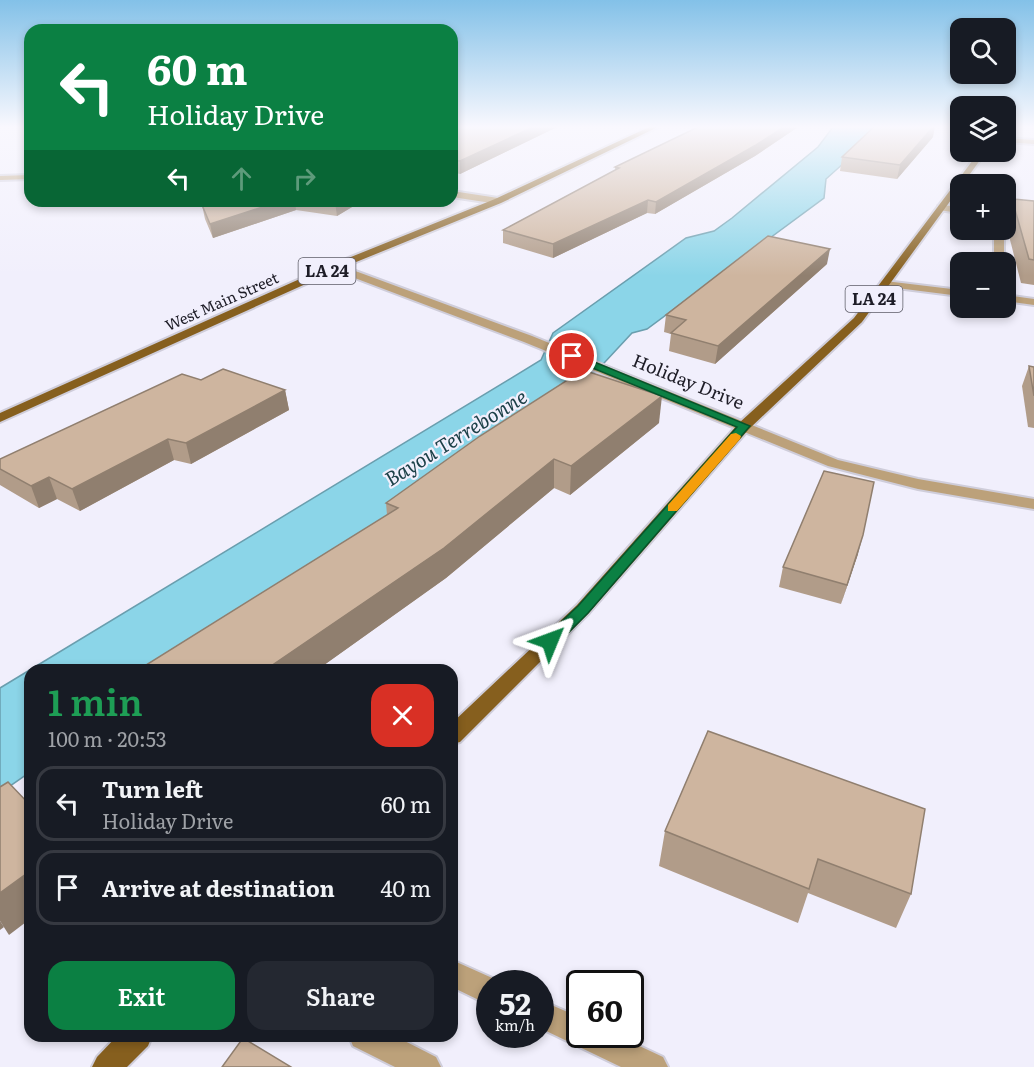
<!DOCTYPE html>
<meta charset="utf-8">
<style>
:root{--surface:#171b24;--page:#242831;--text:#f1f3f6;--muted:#9ea1a6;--line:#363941;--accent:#0b8043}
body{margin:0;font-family:Literata,serif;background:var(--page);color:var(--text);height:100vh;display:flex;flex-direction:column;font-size:22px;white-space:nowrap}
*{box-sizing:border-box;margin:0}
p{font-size:20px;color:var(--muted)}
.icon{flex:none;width:33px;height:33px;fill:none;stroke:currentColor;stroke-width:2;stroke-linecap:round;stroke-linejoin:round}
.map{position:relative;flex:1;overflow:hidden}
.side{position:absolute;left:24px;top:664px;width:434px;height:378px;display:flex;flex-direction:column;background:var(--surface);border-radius:18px;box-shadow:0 3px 9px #0003}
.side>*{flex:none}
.top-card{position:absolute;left:24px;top:24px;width:434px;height:183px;border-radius:18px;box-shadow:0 3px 9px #0003;background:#0b8043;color:#fff;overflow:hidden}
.buttons{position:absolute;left:950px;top:18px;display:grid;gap:12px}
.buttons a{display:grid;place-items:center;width:66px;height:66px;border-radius:12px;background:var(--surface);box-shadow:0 3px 9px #0003;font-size:30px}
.speed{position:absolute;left:476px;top:970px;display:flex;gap:12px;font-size:30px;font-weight:700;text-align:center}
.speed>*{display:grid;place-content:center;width:78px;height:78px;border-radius:50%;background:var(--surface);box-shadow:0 3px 9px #0003;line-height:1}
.speed small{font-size:15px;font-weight:400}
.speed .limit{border:3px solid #111;border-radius:9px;background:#fff;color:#111}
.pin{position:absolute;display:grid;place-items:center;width:51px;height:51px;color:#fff;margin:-26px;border:3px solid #fff;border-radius:50%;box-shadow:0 2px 6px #0007}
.me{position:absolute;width:66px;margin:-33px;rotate:46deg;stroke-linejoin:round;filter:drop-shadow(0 0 4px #0008)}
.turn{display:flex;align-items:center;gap:21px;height:126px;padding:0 24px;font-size:27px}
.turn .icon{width:78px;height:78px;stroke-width:2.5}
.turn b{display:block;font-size:42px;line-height:51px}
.lanes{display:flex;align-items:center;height:57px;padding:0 24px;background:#0003;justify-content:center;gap:30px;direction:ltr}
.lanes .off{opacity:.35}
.round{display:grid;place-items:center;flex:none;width:63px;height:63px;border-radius:18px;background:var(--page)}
.overview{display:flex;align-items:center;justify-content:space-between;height:102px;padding:0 24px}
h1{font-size:36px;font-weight:600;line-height:45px;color:#1e9e55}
.button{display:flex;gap:12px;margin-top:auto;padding:12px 24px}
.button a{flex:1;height:69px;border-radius:18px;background:var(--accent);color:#fff;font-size:24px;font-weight:600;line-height:69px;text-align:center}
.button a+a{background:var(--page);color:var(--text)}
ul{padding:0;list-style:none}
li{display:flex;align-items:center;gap:18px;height:75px;margin:0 12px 9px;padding:0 12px;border:3px solid var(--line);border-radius:18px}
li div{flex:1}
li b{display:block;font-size:22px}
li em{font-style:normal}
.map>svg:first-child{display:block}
.water{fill:#8bd5e8;stroke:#6a9eae;stroke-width:1.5}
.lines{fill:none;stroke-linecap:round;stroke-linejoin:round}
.service-casing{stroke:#cfcdda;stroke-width:4}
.minor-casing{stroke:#cfcdda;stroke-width:4}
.primary-casing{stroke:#cfcdda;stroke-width:4}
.service{fill:#bca17a;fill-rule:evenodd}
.minor{fill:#bca17a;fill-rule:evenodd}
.primary{fill:#865f1e;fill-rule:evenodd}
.wall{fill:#b19c89}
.shaded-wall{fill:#907f6f}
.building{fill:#ceb59f;stroke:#907f6f;stroke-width:1.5}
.route{fill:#0b8043;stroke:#07532c;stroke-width:1.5}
.slow{fill:#f59e0b}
.labels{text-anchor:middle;stroke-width:4.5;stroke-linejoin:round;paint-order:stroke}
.far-street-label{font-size:15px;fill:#1e1d27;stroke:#f1effc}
.shield{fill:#f1effc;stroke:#5d5c67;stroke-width:1.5}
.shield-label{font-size:16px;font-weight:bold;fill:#1e1d27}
.street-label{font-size:18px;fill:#1e1d27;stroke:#f1effc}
.water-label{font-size:20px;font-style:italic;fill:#1c4048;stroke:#f1effc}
</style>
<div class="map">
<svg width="1034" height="1067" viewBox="0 0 1034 1067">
<rect width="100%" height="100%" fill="#f1effc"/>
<!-- water -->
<polygon class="water" points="833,127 884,127 826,179 824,198 647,329 632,333 592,376 174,670 30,670 30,772 0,793 0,688 541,360 553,333 686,238 714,231 732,218 818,147"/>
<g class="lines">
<!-- service casing -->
<g class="service-casing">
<g id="service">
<polygon points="1005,138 1034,140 1034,144 1005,142"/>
<polygon points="941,205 960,207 960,213 938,210 938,206"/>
<rect x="994" y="230" width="10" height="32"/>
</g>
</g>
<!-- minor casing -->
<g class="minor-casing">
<g id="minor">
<polygon points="30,175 30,179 0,180 0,176"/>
<polygon points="452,191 498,198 502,201 498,204 452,197"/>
<polygon points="331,265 339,265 532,336 838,460 918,479 1034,499 1034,509 918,489 828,466 524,342 331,269"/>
<polygon points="885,281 960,290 960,296 881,286 881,282"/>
<polygon points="1005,295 1034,299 1034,305 1005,301"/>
<polygon points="452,960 499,981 500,984 489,984 489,1005 452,987"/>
<polygon points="540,1000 579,1017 579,1035 616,1035 663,1057 668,1067 621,1067 540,1028"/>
<polygon points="349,1036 395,1036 436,1057 441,1067 395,1067 353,1046"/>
</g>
</g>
<!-- primary casing -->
<g class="primary-casing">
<g id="primary">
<polygon points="649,127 658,127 501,203 339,269 0,422 0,413 331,265 495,199"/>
<polygon points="979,152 986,152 862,322 749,429 589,613 460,742 452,744 452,723 577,605 739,423 854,318"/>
<polygon points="117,1036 152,1036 148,1046 127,1067 92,1067 97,1057"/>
</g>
</g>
<!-- service -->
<use href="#service" class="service"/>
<!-- minor -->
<use href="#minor" class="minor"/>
<!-- primary -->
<use href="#primary" class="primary"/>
</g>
<!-- wall -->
<g class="wall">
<polygon points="452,127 557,127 460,174 452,172"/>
<polygon points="698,127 798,127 755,156 655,214 647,213 553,258 503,243 503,230 615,170 615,167"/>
<polygon points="933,137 897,179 840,171 842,157"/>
<polygon points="1012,199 1034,201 1034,285 1021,283 1005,220"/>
<polygon points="211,201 362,201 337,216 296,210 213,238 205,219 202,205"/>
<polygon points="827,264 715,364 669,351 671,334 664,332 666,315"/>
<polygon points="1029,366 1034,367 1034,428 1028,427 1022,386"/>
<polygon points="201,380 285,390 289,410 191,464 174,460 80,511 57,499 39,508 0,485 0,459"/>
<polygon points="659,423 570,495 554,488 446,578 317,670 138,670 387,515 386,503"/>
<polygon points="858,554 841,604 779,587 783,567"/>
<polygon points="708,731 911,894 896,928 808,893 798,923 659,866 665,831"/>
</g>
<!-- shaded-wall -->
<g class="shaded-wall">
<polygon points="533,127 557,127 460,174 460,161"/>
<polygon points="784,127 798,127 755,156 655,214 656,202"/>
<polygon points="933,127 935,127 933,137 897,179 900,165"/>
<polygon points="648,200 647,213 553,258 553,244"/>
<polygon points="281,201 295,201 296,210 213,238 210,224"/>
<polygon points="338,201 362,201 337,216 335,202"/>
<polygon points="830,249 827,264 715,364 718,346"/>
<polygon points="285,390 289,410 191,464 186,443"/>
<polygon points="662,396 659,423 570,495 571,466"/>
<polygon points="168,439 174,460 80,511 72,489"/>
<polygon points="554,459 554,488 446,578 317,670 265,670"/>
<polygon points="49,477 57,499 39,508 31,486"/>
<polygon points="863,535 858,554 841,604 847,585"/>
<polygon points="30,871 30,919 9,935 0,921 0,893"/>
<polygon points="0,921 4,927 0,930"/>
</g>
<!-- building -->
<g class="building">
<polygon points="452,127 533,127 460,161 452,160"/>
<polygon points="698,127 784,127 756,145 656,202 648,200 553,244 503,230 619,168 615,167"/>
<polygon points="874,127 933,127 900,165 842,157"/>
<polygon points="1012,199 1034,201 1034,260 1029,259"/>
<polygon points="211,201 281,201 210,224 202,205"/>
<polygon points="768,236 830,249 718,346 671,333 686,320 666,315"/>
<polygon points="1029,366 1034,367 1034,396"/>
<polygon points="223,369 285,390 186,443 168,439 72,489 49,477 31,486 0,469 0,459 182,374 201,380"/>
<polygon points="583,370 662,396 571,466 554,459 444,548 265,670 138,670 398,508 386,503 480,436"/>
<polygon points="824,471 874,482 863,535 847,585 783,567"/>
<polygon points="708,731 925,809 911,894 818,859 809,889 665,831"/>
<polygon points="8,782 30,805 30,871 0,893 0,787"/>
<polygon points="243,1038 291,1067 222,1067"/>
</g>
<!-- sky -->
<linearGradient id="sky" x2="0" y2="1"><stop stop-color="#83c1e8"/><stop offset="0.46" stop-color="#f9f8fe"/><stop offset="1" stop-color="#f9f8fe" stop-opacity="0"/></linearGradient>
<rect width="1034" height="276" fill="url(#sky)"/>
<!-- route -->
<polygon class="route" points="568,354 575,354 750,426 588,613 556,645 550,646 542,641 545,637 578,606 737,427 568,358"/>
<!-- slow -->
<polygon class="slow" points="736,433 741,436 740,439 677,511 668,511 668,505 731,434"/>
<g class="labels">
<!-- far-street labels -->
<g class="far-street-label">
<text transform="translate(222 302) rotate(-24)" y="5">West Main Street</text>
</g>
<!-- shield labels -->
<g class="shield">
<rect x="298.5" y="258" width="57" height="26" rx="4.5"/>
<rect x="845.5" y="286" width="57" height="26" rx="4.5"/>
</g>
<g class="shield-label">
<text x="327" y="277">LA 24</text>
<text x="874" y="305">LA 24</text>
</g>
<!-- street labels -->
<g class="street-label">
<text transform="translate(688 382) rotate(22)" y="6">Holiday Drive</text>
</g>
<!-- water labels -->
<g class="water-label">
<text transform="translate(456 438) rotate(-32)" y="7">Bayou Terrebonne</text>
</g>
</g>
</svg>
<div class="buttons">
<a><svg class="icon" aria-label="search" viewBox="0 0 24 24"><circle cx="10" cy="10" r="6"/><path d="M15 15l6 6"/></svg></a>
<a><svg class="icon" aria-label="layers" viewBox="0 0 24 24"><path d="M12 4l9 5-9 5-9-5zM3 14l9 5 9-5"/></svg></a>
<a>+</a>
<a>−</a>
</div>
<div class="speed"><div>52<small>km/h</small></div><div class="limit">60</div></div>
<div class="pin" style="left:572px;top:356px;background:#d93025"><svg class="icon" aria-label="arrive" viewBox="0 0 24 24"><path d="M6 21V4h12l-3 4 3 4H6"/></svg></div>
<svg class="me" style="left:550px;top:641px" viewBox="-20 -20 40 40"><path d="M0-17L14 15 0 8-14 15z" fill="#0b8043" stroke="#fff" stroke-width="4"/></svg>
<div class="top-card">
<div class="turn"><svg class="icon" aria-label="left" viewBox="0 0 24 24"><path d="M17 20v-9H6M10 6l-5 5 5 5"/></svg><div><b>60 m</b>Holiday Drive</div></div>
<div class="lanes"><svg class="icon" aria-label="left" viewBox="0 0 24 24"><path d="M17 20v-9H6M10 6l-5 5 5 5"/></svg><svg class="icon off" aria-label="ahead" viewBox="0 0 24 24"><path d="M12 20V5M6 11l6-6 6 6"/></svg><svg class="icon off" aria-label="right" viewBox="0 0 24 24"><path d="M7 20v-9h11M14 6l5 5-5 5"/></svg></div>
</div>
<section class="side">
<div class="overview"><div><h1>1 min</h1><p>100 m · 20:53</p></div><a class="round" style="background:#d93025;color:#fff"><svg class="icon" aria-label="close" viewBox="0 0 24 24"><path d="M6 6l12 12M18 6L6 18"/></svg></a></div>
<ul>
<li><svg class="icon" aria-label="left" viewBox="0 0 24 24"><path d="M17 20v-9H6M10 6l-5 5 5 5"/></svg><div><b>Turn left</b><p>Holiday Drive</p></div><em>60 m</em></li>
<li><svg class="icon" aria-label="arrive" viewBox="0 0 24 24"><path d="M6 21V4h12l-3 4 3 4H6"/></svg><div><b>Arrive at destination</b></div><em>40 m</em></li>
</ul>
<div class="button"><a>Exit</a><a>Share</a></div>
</section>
</div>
